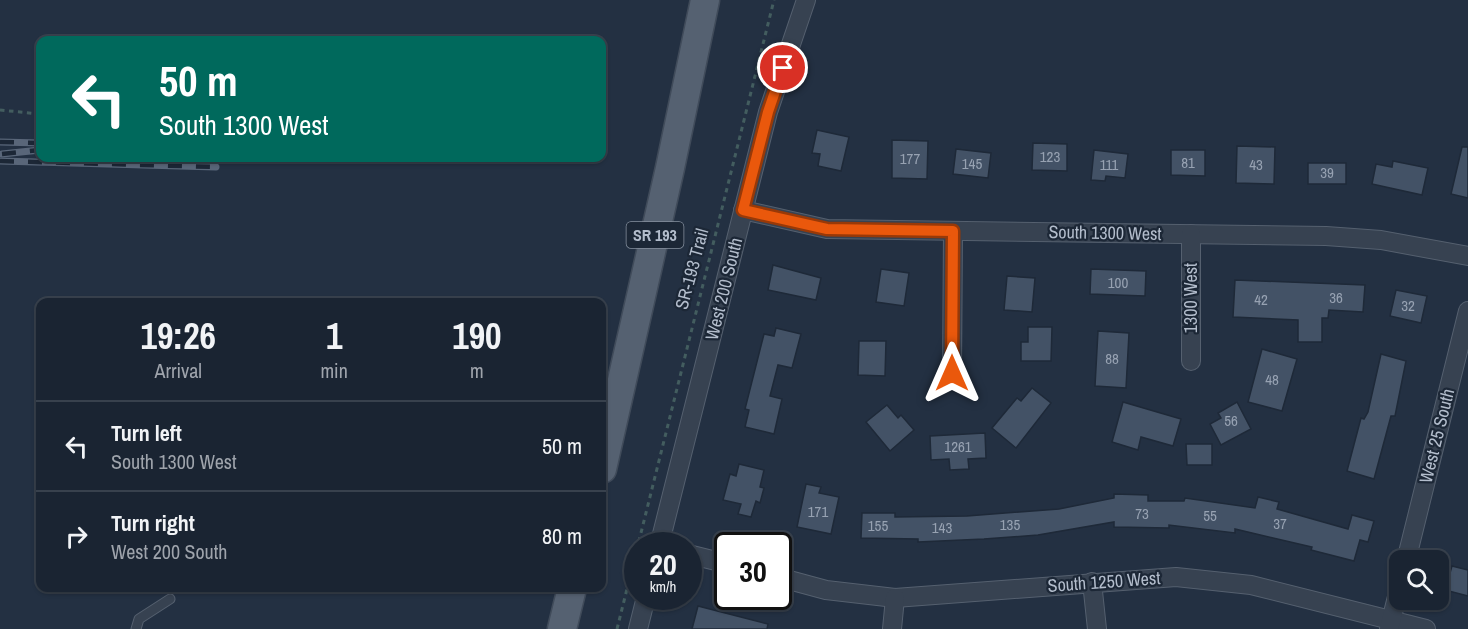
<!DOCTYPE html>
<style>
:root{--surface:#1a2432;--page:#27303e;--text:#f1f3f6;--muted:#9fa4ac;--line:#38414d}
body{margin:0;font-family:"Archivo Narrow",sans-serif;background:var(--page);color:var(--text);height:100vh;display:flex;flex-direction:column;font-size:22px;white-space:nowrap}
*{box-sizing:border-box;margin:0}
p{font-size:20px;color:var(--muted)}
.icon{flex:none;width:33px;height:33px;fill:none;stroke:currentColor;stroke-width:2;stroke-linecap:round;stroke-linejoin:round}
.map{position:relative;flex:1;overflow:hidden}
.side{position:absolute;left:36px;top:298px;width:570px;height:294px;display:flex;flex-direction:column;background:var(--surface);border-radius:12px;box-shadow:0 2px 4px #0004,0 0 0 2px var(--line)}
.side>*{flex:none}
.hud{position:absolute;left:36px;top:36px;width:570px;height:126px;border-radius:12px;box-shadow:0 2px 4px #0004,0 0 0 2px var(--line);background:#00695c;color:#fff;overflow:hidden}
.buttons{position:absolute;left:1389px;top:550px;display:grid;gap:12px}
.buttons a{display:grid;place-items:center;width:60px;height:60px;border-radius:12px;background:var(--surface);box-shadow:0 2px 4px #0004,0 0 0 2px var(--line);font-size:30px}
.speed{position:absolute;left:624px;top:532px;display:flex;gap:12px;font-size:30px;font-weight:700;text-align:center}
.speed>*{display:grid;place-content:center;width:78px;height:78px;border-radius:50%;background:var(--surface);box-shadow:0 2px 4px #0004,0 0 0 2px var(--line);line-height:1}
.speed small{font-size:15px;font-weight:400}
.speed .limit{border:3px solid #111;border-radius:9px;background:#fff;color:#111}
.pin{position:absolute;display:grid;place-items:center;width:51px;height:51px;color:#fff;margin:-26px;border:3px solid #fff;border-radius:50%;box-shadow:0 2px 6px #0007}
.me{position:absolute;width:66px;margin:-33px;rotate:0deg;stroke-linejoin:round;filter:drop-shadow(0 0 4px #0008)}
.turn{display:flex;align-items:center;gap:21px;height:126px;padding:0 24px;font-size:27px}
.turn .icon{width:78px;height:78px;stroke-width:2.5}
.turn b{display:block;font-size:42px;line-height:51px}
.eta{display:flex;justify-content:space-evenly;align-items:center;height:102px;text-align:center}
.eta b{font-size:36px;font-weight:700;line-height:42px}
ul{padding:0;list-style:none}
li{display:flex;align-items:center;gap:18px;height:90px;padding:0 24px;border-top:2px solid var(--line)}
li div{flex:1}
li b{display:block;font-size:22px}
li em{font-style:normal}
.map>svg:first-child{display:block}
.building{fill:#435266;stroke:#1e2938;stroke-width:1.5}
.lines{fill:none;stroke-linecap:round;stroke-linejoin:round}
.service-casing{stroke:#55606f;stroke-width:11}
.minor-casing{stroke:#55606f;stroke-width:20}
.primary-casing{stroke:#404b5a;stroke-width:31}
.path{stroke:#435d5f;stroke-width:3;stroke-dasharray:4.5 4.5;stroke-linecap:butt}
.service{stroke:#374251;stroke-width:9}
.minor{stroke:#374251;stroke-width:18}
.primary{stroke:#556171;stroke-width:28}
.rail-casing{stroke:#596679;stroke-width:7}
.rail{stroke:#1c2736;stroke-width:4.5;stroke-dasharray:14;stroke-linecap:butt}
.route-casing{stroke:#983908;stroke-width:15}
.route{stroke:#ea580c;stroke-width:10}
.labels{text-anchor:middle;stroke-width:4.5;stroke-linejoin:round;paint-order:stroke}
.number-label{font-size:15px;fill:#97a2b2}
.shield{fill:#1c2736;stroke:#86909f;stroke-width:1.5}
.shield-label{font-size:16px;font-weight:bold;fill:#b3bdcc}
.street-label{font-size:18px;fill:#b3bdcc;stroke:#1c2736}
</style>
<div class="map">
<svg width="1468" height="629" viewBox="0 0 1468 629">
<rect width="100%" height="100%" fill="#233042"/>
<!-- building -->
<g class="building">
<polygon points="817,130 849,137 841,171 818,166 820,154 812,153"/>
<polygon points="892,140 928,141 927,179 892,178"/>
<polygon points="1033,143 1067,144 1067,171 1032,170"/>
<polygon points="1237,146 1275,147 1274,184 1236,183"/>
<polygon points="1462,147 1468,147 1468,198 1451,194"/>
<polygon points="956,149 991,153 988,178 953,174"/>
<polygon points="1094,150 1128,154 1125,178 1106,176 1105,181 1091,180"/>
<polygon points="1171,150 1205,150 1205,176 1171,175"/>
<polygon points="1393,161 1428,168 1422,195 1372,184 1376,164 1392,167"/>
<rect x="1308" y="163" width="38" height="21"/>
<polygon points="773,265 821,278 816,300 768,290"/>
<polygon points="881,269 909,273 904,306 876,302"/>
<polygon points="1091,269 1146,271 1145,296 1090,294"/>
<polygon points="1007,276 1035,278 1032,312 1004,310"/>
<polygon points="1235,280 1365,285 1363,312 1329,310 1328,318 1322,318 1322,342 1298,342 1298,320 1233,317"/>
<polygon points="1396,290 1427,296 1421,323 1390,316"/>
<polygon points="1028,327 1052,327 1051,361 1021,361 1021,342 1028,342"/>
<polygon points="776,328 801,334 792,368 778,365 770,396 782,399 774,434 745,427 749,410 745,409 764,334 774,336"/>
<polygon points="1098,331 1129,333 1126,388 1095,386"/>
<polygon points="859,341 886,341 885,376 858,375"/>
<polygon points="1262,349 1297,359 1282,411 1248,402"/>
<polygon points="1381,354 1406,361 1395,416 1391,416 1374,479 1347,471 1361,418 1364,419 1368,412"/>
<polygon points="1032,388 1051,403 1016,448 992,428 1017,398 1021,401"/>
<polygon points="1123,402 1181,419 1173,446 1141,437 1138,450 1112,442"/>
<polygon points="1237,402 1251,429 1221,445 1210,424 1221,418 1218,413"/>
<polygon points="887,405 898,418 901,415 914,430 890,451 866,422"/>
<polygon points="985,433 986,458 968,459 969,469 950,470 949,459 931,460 930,436"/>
<polygon points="1186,444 1212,444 1212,465 1187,465"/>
<polygon points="739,464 764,470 760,487 764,488 760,503 756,501 751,517 738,514 741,504 723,500 730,474 736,476"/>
<polygon points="806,484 821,487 819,493 839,497 831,534 797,527"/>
<polygon points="1114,494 1148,495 1148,501 1184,501 1185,498 1255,508 1258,497 1279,502 1277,509 1348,529 1352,515 1374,521 1368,542 1360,540 1354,561 1311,550 1312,547 1235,529 1235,533 1169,525 1169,528 1114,527 1114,522 1038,535 984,539 918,542 918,539 861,538 862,513 895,513 895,517 967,516 1059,509 1114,498"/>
<polygon points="1452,566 1468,570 1468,596 1445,590"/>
<polygon points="698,606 768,624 767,629 692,629"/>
</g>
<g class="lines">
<!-- service casing -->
<g class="service-casing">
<polyline id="service" points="136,629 139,619 170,599"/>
</g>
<!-- minor casing -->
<g class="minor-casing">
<g id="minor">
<polyline points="743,210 827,229 1326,236 1381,240 1468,256"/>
<polyline points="1191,234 1191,361"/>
<polyline points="952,373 953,231"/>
<polyline points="659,546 768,112 806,0"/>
<polyline points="688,554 728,564"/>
<polyline points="1406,561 1468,311"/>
<polyline points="778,577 826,590 895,598 1176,577 1251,585 1426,629"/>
<polyline points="1092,582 1097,629"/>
<polyline points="638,629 646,597"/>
<polyline points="892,629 895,598"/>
<polyline points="1389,629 1400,585"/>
</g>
</g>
<!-- primary casing -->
<g class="primary-casing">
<g id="primary">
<polyline points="602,469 670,168 705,0"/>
<polyline points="562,629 572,588"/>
</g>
</g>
<!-- path -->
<g class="path">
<polyline points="0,110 40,114"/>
<polyline points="617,629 774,0"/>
</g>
<!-- service -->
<use href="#service" class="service"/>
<!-- minor -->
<use href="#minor" class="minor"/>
<!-- primary -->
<use href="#primary" class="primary"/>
<!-- rail casing -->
<g class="rail-casing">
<g id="rail">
<polyline points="0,142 40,143"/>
<polyline points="2,154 40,150"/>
<polyline points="0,161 216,167"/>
</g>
</g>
<!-- rail -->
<use href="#rail" class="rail"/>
</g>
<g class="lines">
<!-- route casing -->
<g class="route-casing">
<polyline id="route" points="783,68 768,112 743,210 827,229 953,231 952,373"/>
</g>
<!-- route -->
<use href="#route" class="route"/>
</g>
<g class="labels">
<!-- number labels -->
<g class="number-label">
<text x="1050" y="162">123</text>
<text x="910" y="164">177</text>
<text x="1188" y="168">81</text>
<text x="972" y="169">145</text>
<text x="1109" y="170">111</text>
<text x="1256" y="170">43</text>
<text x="1327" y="178">39</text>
<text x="1118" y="288">100</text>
<text x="1336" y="303">36</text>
<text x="1261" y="305">42</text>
<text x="1408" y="311">32</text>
<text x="1112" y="364">88</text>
<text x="1272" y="385">48</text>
<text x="1231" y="426">56</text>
<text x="958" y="452">1261</text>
<text x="818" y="517">171</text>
<text x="1142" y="519">73</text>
<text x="1210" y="521">55</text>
<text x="1280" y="529">37</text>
<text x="1010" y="530">135</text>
<text x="878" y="531">155</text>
<text x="942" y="533">143</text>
</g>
<!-- shield labels -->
<rect class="shield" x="626.5" y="222" width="57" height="26" rx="4.5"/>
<g class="shield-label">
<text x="655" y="241">SR 193</text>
</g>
<!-- street labels -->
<g class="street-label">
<text transform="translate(1105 233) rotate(1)" y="6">South 1300 West</text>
<text transform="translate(692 269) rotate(-75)" y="6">SR-193 Trail</text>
<text transform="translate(724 289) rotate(-76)" y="6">West 200 South</text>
<text transform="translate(1191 298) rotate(-90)" y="6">1300 West</text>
<text transform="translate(1437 436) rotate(-76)" y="6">West 25 South</text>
<text transform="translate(1104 582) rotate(-4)" y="6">South 1250 West</text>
</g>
</g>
</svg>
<div class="buttons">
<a><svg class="icon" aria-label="search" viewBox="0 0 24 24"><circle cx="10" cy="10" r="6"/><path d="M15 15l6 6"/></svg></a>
</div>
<div class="speed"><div>20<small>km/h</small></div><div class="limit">30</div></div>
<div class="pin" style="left:783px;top:68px;background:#d93025"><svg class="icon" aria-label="arrive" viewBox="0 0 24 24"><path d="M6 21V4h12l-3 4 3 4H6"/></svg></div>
<svg class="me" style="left:952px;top:373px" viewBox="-20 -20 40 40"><path d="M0-17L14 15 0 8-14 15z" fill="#ea580c" stroke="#fff" stroke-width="4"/></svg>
<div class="hud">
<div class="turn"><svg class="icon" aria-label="left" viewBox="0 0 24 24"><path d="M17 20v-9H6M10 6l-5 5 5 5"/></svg><div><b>50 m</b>South 1300 West</div></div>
</div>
<section class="side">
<div class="eta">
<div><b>19:26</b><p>Arrival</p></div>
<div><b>1</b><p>min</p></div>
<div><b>190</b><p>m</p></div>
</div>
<ul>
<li><svg class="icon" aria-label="left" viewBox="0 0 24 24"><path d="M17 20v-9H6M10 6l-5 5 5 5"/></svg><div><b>Turn left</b><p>South 1300 West</p></div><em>50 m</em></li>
<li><svg class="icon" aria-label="right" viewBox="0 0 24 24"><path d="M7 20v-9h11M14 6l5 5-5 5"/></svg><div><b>Turn right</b><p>West 200 South</p></div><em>80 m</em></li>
</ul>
</section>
</div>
